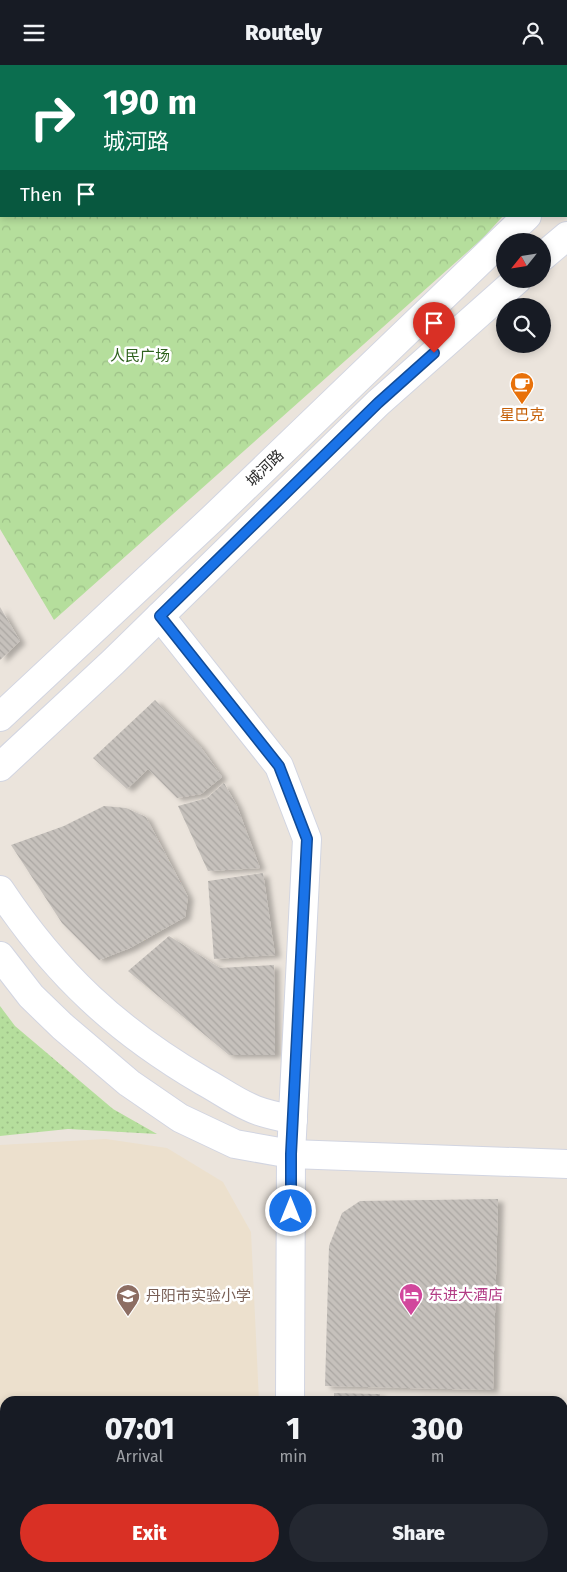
<!DOCTYPE html>
<meta charset="utf-8">
<style>
:root{--surface:#171b24;--page:#242831;--text:#f1f3f6;--muted:#9ea1a6;--accent:#d93025}
body{margin:0;font-family:"Fira Sans","Noto Sans SC",sans-serif;background:var(--page);color:var(--text);height:100vh;display:flex;flex-direction:column;font-size:19px;white-space:nowrap}
*{box-sizing:border-box;margin:0}
p{font-size:16px;color:var(--muted)}
.icon{flex:none;width:28px;height:28px;fill:none;stroke:currentColor;stroke-width:2;stroke-linecap:round;stroke-linejoin:round}
.map{position:relative;flex:1;overflow:hidden}
.details{position:absolute;left:0px;top:1331px;width:568px;height:176px;display:flex;flex-direction:column;background:var(--surface);border-radius:15px 15px 0 0;box-shadow:0 2px 8px #0003}
.details>*{flex:none}
.guide{position:absolute;left:0px;top:0px;width:568px;height:152px;box-shadow:0 2px 8px #0003;background:#0b6e4f;color:#fff;overflow:hidden}
.needle{width:32px;rotate:240deg}
.controls{position:absolute;left:496px;top:168px;display:grid;gap:10px}
.controls a{display:grid;place-items:center;width:55px;height:55px;border-radius:50%;background:var(--surface);box-shadow:0 2px 8px #0003;font-size:25px}
.pin{position:absolute;display:grid;place-items:center;width:42px;height:42px;color:#fff;margin:-51px -21px;border-radius:50% 50% 50% 0;rotate:-45deg;box-shadow:0 0 5px #0007}
.pin .icon{rotate:45deg}
.me{position:absolute;width:55px;margin:-28px;rotate:0deg;stroke-linejoin:round;filter:drop-shadow(0 0 4px #0008)}
.turn{display:flex;align-items:center;gap:18px;height:105px;padding:0 20px;font-size:22px}
.turn .icon{width:65px;height:65px;stroke-width:2.5}
.turn b{display:block;font-size:35px;line-height:42px}
.then{display:flex;align-items:center;height:48px;padding:0 20px;background:#0003;gap:10px;font-size:19px}
.eta{display:flex;justify-content:space-evenly;align-items:center;height:85px;text-align:center}
.eta b{font-size:30px;font-weight:800;line-height:35px}
.action{display:flex;gap:10px;margin-top:auto;padding:10px 20px}
.action a{flex:1;height:58px;border-radius:30px;background:var(--accent);color:#fff;font-size:20px;font-weight:800;line-height:58px;text-align:center}
.action a+a{background:var(--page);color:var(--text)}
header{display:flex;justify-content:space-between;align-items:center;height:65px;padding:0 20px;background:var(--surface);font-size:22px;font-weight:800}
.map>svg:first-child{display:block}
.education{fill:#ece0cd}
.grass{fill:url(#grass-dots)}
.forest{fill:url(#forest-crowns)}
.building{fill:url(#building-back-hatch);filter:url(#shadow)}
.lines{fill:none;stroke-linecap:round;stroke-linejoin:round}
.tertiary-casing{stroke:#d2d5e1;stroke-width:30}
.secondary-casing{stroke:#d2d5e1;stroke-width:30}
.tertiary{stroke:#fff;stroke-width:28}
.secondary{stroke:#fff;stroke-width:28}
.route-casing{stroke:#114b97;stroke-width:12}
.route{stroke:#1a73e8;stroke-width:9}
.labels{text-anchor:middle;stroke-width:5;stroke-linejoin:round;paint-order:stroke}
.park-label{font-size:15px;fill:#2f621e;stroke:#fff}
.food-label{font-size:15px;fill:#c56008;stroke:#fff}
.street-label{font-size:15px;fill:#2a2a2a;stroke:#fff}
.hotel-label{font-size:15px;fill:#b23c85;stroke:#fff;text-anchor:start}
.education-label{font-size:15px;fill:#785e54;stroke:#fff;text-anchor:start}
</style>
<header><svg class="icon" aria-label="menu" viewBox="0 0 24 24"><path d="M4 6h16M4 12h16M4 18h16"/></svg>Routely<svg class="icon" aria-label="person" viewBox="0 0 24 24"><circle cx="12" cy="8" r="4"/><path d="M4 21q1-7 8-7t8 7"/></svg></header>
<div class="map">
<svg width="567" height="1507" viewBox="0 0 567 1507">
<defs>
<pattern id="grass-dots" width="8" height="8" patternUnits="userSpaceOnUse" patternTransform="scale(1.25)"><rect width="8" height="8" fill="#b5de9c"/><path d="M2 2h.1M6 6h.1" fill="none" stroke="#9cbf87" stroke-width="1.8" stroke-linecap="round"/></pattern>
<pattern id="forest-crowns" width="20" height="18" patternUnits="userSpaceOnUse" patternTransform="scale(1.25)"><rect width="20" height="18" fill="#b5de9c"/><path d="M2 6a3 3 0 1 1 6 0M12 15a3 3 0 1 1 6 0" fill="none" stroke="#9cbf87"/></pattern>
<pattern id="building-back-hatch" width="6" height="6" patternUnits="userSpaceOnUse" patternTransform="scale(1.25)"><rect width="6" height="6" fill="#c6c1bc"/><path d="M-1 5l2 2M0 0l6 6M5-1l2 2" fill="none" stroke="#aaa6a2"/></pattern>
<filter id="shadow"><feDropShadow dx="5.5" dy="3" stdDeviation="2.5" flood-color="#0004"/></filter>
</defs>
<rect width="100%" height="100%" fill="#ebe4dc"/>
<!-- education -->
<polygon class="education" points="106,1074 167,1083 223,1117 251,1167 259,1336 5,1336 5,1502 267,1502 268,1507 0,1507 0,1080"/>
<!-- grass -->
<polygon class="grass" points="0,941 15,961 113,1044 157,1069 68,1064 0,1071"/>
<!-- forest -->
<polygon class="forest" points="0,0 559,0 1,1 1,151 503,151 483,173 54,555 0,464"/>
<!-- building -->
<g class="building">
<polygon points="0,542 20,576 0,595"/>
<polygon points="155,635 200,681 222,712 201,729 177,733 148,704 127,724 93,693"/>
<polygon points="224,718 237,741 260,803 208,806 178,741 207,733"/>
<polygon points="104,741 126,743 146,752 188,832 185,852 130,883 99,895 62,858 11,780 64,761"/>
<polygon points="263,808 275,890 214,894 208,816"/>
<polygon points="169,871 220,903 274,900 275,990 229,990 128,906"/>
<polygon points="498,1134 493,1325 325,1321 329,1181 342,1148 360,1136"/>
<polygon points="334,1328 380,1329 380,1336 334,1336"/>
<polygon points="416,1331 462,1332 462,1336 416,1336"/>
<polygon points="516,1333 558,1335 558,1336 516,1336"/>
<rect x="330" y="1502" width="45" height="5"/>
<rect x="412" y="1502" width="46" height="5"/>
<rect x="510" y="1502" width="47" height="5"/>
</g>
<g class="lines">
<!-- tertiary casing -->
<g class="tertiary-casing">
<g id="tertiary">
<polyline points="160,551 279,701 307,774 291,1089 290,1336"/>
<polyline points="291,1089 567,1099"/>
<polyline points="289,1507 289,1502"/>
</g>
</g>
<!-- secondary casing -->
<g class="secondary-casing">
<g id="secondary">
<polyline points="566,117 567,116"/>
<polyline points="542,192 567,171"/>
<polyline points="0,652 214,452 527,151"/>
<polyline points="0,702 113,597 378,338 518,214"/>
<path d="M 0,825 C 56,909 116,965 203,1016 C 218,1024 233,1035 249,1042 C 262,1049 279,1051 293,1055"/>
<polyline points="0,891 31,931 62,961 129,1018 180,1053 235,1079 291,1089"/>
</g>
</g>
<!-- tertiary -->
<use href="#tertiary" class="tertiary"/>
<!-- secondary -->
<use href="#secondary" class="secondary"/>
</g>
<g class="lines">
<!-- route casing -->
<g class="route-casing">
<polyline id="route" points="291,1146 291,1089 307,774 279,701 160,551 378,338 434,288"/>
</g>
<!-- route -->
<use href="#route" class="route"/>
</g>
<!-- icons -->
<defs>
<g id="cafe-pin" transform="scale(1.25)"><path d="M0 17L-7.5 6A9.5 9.5 0 1 1 7.5 6Z" fill="#e8710a" stroke="#fff"/><path d="M-5.5-4.5H6V0H3Q3 3.5 0 3.5H-2.5Q-5.5 3.5-5.5 0ZM3-3.2v2h1.7v-2ZM-6 4.5H4V6H-6Z" fill="#fff"/></g>
<g id="hotel-pin" transform="scale(1.25)"><path d="M0 17L-7.5 6A9.5 9.5 0 1 1 7.5 6Z" fill="#d1479c" stroke="#fff"/><path d="M-6-4.5h1.5V1H6V5H4.5V3h-9V5H-6ZM-4 0a1.8 1.8 0 1 1 3.6 0ZM.5 0V-2.5h3Q6-2.5 6 0Z" fill="#fff"/></g>
<g id="school-pin" transform="scale(1.25)"><path d="M0 17L-7.5 6A9.5 9.5 0 1 1 7.5 6Z" fill="#8d6e63" stroke="#fff"/><path d="M0-5L7-2L0 1L-7-2ZM-4 1L0 2.5L4 1V4Q0 6-4 4Z" fill="#fff"/></g>
</defs>
<g fill-rule="evenodd">
<use href="#cafe-pin" x="522" y="319"/>
<use href="#hotel-pin" x="411" y="1230"/>
<use href="#school-pin" x="128" y="1231"/>
</g>
<g class="labels">
<!-- park labels -->
<g class="park-label">
<text x="140" y="296">人民广场</text>
</g>
<!-- food labels -->
<g class="food-label">
<text x="522" y="355">星巴克</text>
</g>
<!-- street labels -->
<g class="street-label">
<text transform="translate(265 403) rotate(-44)" y="5">城河路</text>
</g>
<!-- hotel labels -->
<g class="hotel-label">
<text x="428" y="1235">东进大酒店</text>
</g>
<!-- education labels -->
<g class="education-label">
<text x="146" y="1236">丹阳市实验小学</text>
</g>
</g>
</svg>
<div class="controls">
<a><svg class="needle" viewBox="-14 -14 28 28"><path d="M0-13l5 13h-10z" fill="#e53935"/><path d="M0 13l5-13h-10z" fill="#9ea1a6"/></svg></a>
<a><svg class="icon" aria-label="search" viewBox="0 0 24 24"><circle cx="10" cy="10" r="6"/><path d="M15 15l6 6"/></svg></a>
</div>
<div class="pin" style="left:434px;top:288px;background:#d93025"><svg class="icon" aria-label="arrive" viewBox="0 0 24 24"><path d="M6 21V4h12l-3 4 3 4H6"/></svg></div>
<svg class="me" style="left:291px;top:1146px" viewBox="-20 -20 40 40"><circle r="17" fill="#1a73e8" stroke="#fff" stroke-width="3"/><path d="M0-11L8 9 0 5-8 9z" fill="#fff"/></svg>
<div class="guide">
<div class="turn"><svg class="icon" aria-label="right" viewBox="0 0 24 24"><path d="M7 20v-9h11M14 6l5 5-5 5"/></svg><div><b>190 m</b>城河路</div></div>
<div class="then">Then<svg class="icon" aria-label="arrive" viewBox="0 0 24 24"><path d="M6 21V4h12l-3 4 3 4H6"/></svg></div>
</div>
<section class="details">
<div class="eta">
<div><b>07:01</b><p>Arrival</p></div>
<div><b>1</b><p>min</p></div>
<div><b>300</b><p>m</p></div>
</div>
<div class="action"><a>Exit</a><a>Share</a></div>
</section>
</div>
